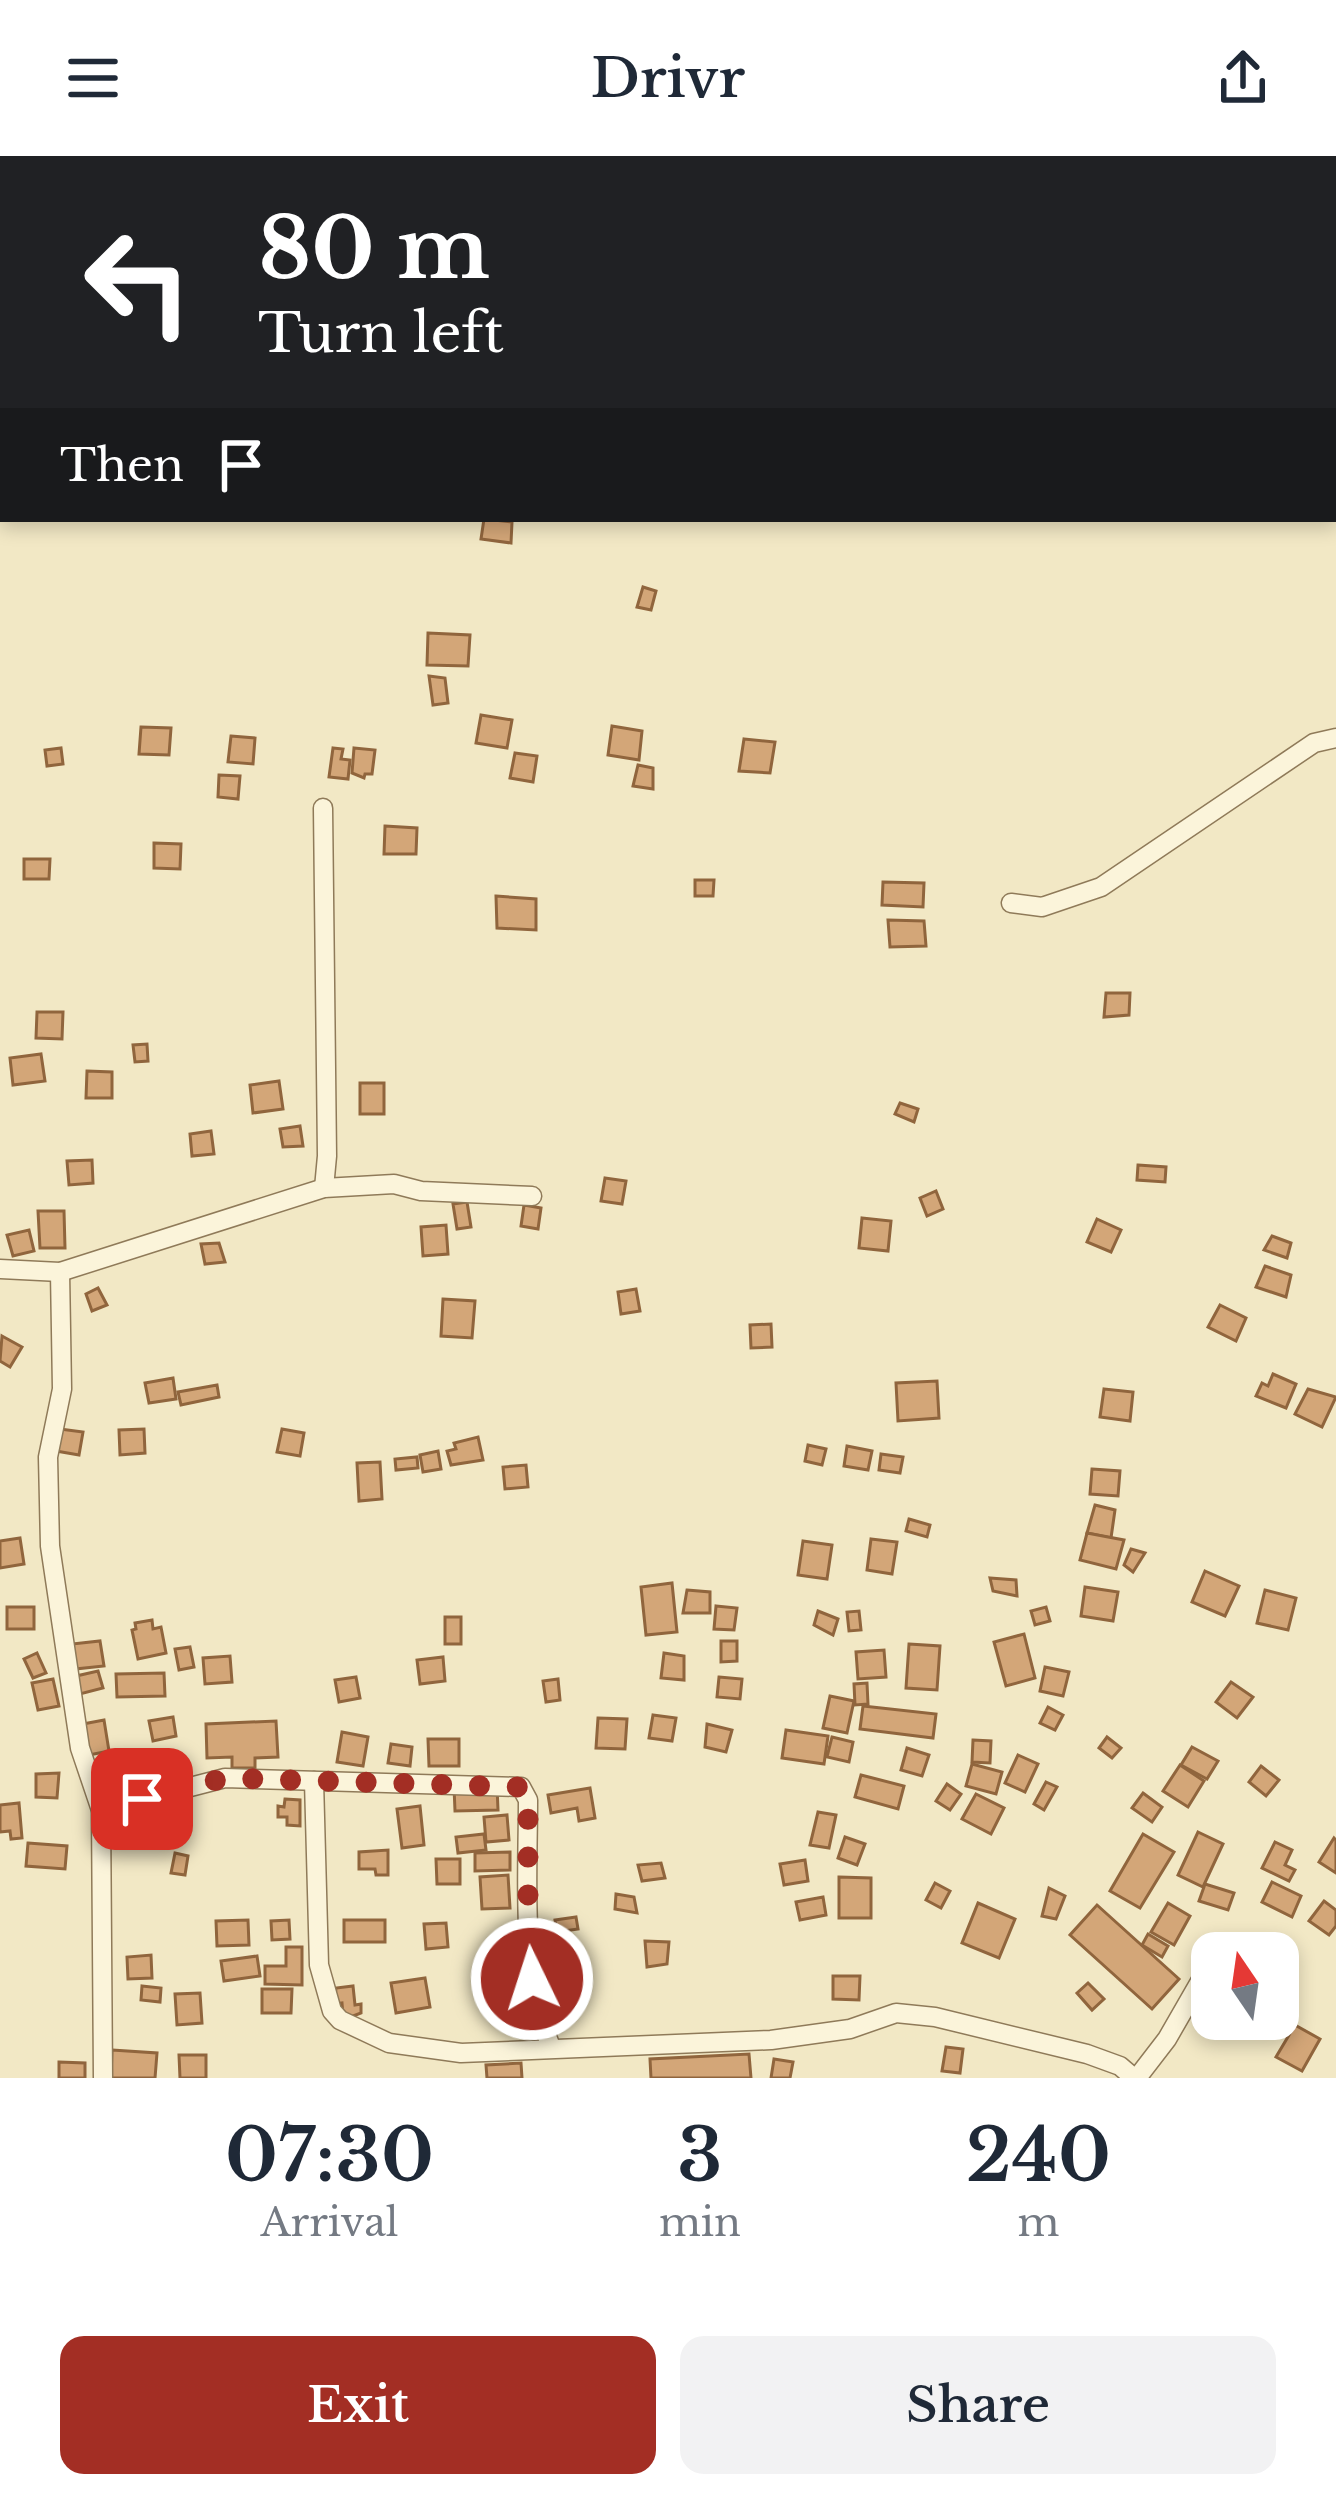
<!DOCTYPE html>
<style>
:root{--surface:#fff;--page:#f2f2f3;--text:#1f2937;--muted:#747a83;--accent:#a32e24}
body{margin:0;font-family:"Libre Baskerville",serif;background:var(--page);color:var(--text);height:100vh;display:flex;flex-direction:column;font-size:45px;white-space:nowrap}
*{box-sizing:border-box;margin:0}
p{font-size:39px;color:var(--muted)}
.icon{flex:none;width:66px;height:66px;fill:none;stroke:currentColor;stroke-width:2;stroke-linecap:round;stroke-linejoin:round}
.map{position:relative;height:1922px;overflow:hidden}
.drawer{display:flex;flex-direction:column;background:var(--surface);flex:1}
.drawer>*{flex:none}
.top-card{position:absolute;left:0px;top:0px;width:1338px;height:366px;box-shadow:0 6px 18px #0003;background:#202124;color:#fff;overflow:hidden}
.needle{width:78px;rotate:347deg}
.tools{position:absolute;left:1191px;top:1776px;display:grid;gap:24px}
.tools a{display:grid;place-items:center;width:108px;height:108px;border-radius:24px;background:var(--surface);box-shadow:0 6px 18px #0003;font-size:60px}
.pin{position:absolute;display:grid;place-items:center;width:102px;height:102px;color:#fff;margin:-51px;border-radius:24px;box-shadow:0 6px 18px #0006}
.me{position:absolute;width:132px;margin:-66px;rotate:356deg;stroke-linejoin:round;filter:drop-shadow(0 0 9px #0008)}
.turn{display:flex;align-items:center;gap:42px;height:252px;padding:0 60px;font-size:54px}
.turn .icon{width:156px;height:156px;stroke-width:2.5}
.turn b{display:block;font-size:84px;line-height:102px}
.then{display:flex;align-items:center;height:114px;padding:0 60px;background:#0003;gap:24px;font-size:45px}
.eta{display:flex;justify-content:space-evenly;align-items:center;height:204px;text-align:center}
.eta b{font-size:72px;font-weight:600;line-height:84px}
.action{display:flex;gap:24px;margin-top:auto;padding:24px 60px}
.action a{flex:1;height:138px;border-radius:24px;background:var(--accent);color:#fff;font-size:48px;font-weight:600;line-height:138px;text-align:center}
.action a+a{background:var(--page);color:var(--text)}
header{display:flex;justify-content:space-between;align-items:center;height:156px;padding:0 60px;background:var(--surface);font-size:54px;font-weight:600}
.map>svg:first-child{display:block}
.building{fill:#d3a678;stroke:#90653d;stroke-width:3}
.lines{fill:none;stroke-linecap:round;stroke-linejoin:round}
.street-casing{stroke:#8f7a59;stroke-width:21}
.street{stroke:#fbf4da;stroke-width:18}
.route{stroke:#a32e24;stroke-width:21;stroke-dasharray:0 37.8}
</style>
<header><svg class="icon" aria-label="menu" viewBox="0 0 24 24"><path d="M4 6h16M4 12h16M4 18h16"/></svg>Drivr<svg class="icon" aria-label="share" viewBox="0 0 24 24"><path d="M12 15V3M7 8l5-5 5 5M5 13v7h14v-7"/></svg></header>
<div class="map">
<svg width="1336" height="1922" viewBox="0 0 1336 1922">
<rect width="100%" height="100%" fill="#f2e8c5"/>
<!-- building -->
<g class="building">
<polygon points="484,363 512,366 511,387 481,383"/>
<polygon points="643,431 656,435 651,454 637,451"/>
<polygon points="428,477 470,479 468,510 427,509"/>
<polygon points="429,520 445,522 448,547 433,549"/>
<polygon points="481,559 512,564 507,592 476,587"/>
<polygon points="612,570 642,575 639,604 608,599"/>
<polygon points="141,571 171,572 169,599 139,598"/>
<polygon points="231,580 255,582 253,608 228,606"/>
<polygon points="744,583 775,586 770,617 739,615"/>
<polygon points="61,592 63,608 47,610 45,594"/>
<polygon points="333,592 343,593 341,603 350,604 348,623 329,621"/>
<polygon points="354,592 375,594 372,618 365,618 364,622 352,617"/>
<polygon points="515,597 537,600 533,626 510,622"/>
<polygon points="638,609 653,612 653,633 633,630"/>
<polygon points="219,619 240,620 238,643 218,641"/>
<polygon points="385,670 417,672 416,698 384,698"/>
<polygon points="154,687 181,688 180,713 154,712"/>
<polygon points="24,703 50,703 49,723 24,723"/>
<polygon points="695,724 714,724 713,740 695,740"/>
<polygon points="883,726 924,727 923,751 882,749"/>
<polygon points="496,740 536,743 536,774 497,772"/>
<polygon points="888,764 924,765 926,790 890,791"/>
<polygon points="1106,837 1130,837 1129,859 1104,861"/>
<polygon points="37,856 63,856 62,883 36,882"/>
<polygon points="147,888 148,905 135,906 133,889"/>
<polygon points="41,898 45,925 13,929 10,902"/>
<polygon points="87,915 112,916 112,942 86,942"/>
<polygon points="279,925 283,953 253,957 250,929"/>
<rect x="360" y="927" width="24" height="31"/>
<polygon points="900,947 918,953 914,966 895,958"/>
<polygon points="300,970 303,990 283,991 280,973"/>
<polygon points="211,975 214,998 192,1000 190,978"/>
<polygon points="92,1004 93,1027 69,1029 67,1005"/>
<polygon points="1138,1009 1166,1011 1165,1026 1137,1024"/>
<polygon points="605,1022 626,1025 622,1048 601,1045"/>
<polygon points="936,1035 943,1053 927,1060 920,1042"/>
<polygon points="467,1046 471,1071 457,1073 453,1048"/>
<polygon points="524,1049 541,1052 538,1073 521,1070"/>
<polygon points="38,1055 64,1055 65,1092 40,1092"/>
<polygon points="862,1062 891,1065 888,1095 859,1092"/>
<polygon points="1097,1063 1121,1074 1111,1096 1087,1086"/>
<polygon points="446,1069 448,1098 423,1100 421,1071"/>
<polygon points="29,1074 34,1095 13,1100 7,1079"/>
<polygon points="1272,1080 1291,1087 1287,1102 1264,1094"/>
<polygon points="219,1087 225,1106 205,1108 201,1088"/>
<polygon points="1265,1110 1291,1119 1286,1141 1256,1131"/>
<polygon points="98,1132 107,1149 92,1155 86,1138"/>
<polygon points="636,1133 640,1155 621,1158 618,1136"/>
<polygon points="443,1143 475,1145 472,1182 441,1180"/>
<polygon points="1220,1149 1246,1162 1236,1185 1208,1171"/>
<polygon points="771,1168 772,1191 751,1192 750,1169"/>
<polygon points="2,1180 22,1191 10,1211 0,1205"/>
<polygon points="1273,1218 1296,1228 1286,1252 1256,1240 1262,1227 1268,1230"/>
<polygon points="173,1222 176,1243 149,1247 145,1227"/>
<polygon points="937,1225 939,1262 898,1265 896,1227"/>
<polygon points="217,1229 219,1241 181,1249 178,1236"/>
<polygon points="1104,1233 1133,1236 1130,1265 1100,1261"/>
<polygon points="1308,1233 1336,1241 1322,1271 1295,1258"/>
<polygon points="60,1273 83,1276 79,1299 56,1295"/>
<polygon points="144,1273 145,1297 120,1299 119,1274"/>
<polygon points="282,1273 304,1277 300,1300 277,1296"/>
<polygon points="478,1281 483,1304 451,1309 447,1295 456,1293 454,1287"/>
<polygon points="808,1289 826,1293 822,1309 805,1305"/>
<polygon points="847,1290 872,1295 868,1314 844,1310"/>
<polygon points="438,1295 441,1313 423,1316 420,1299"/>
<polygon points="881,1298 903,1301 900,1317 879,1314"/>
<polygon points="417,1301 418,1312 396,1314 395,1303"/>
<polygon points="380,1306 382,1343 359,1345 357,1307"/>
<polygon points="526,1309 528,1331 505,1333 503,1311"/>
<polygon points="1092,1313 1120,1315 1118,1340 1090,1338"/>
<polygon points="1095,1349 1115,1354 1111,1382 1087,1377"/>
<polygon points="909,1363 930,1369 927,1381 906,1375"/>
<polygon points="1087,1377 1124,1384 1116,1413 1080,1404"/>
<polygon points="20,1382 24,1408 0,1412 0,1385"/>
<polygon points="871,1383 897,1386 892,1418 867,1414"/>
<polygon points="803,1385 832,1389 827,1423 798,1419"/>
<polygon points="1131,1393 1145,1397 1133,1416 1124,1409"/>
<polygon points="1205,1415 1239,1430 1225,1460 1192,1446"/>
<polygon points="990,1422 1016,1424 1017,1440 993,1435"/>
<polygon points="672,1427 677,1476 646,1479 641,1431"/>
<polygon points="1085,1431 1118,1436 1113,1465 1081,1460"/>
<polygon points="687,1434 710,1436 710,1457 683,1457"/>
<polygon points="1265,1434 1296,1442 1288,1474 1257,1467"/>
<polygon points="716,1450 737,1452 734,1474 714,1473"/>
<rect x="7" y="1451" width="27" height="22"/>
<polygon points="1046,1451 1050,1465 1035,1469 1031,1455"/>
<polygon points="818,1455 838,1463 833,1479 814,1469"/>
<polygon points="859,1455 861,1474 849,1475 847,1456"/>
<rect x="445" y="1461" width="16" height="27"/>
<polygon points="152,1464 153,1473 161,1471 166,1497 138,1503 132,1474 136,1473 135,1467"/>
<polygon points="1024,1478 1035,1522 1006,1530 994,1486"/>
<polygon points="100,1485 104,1510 75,1513 72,1488"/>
<polygon points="721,1485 737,1485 737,1505 721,1506"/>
<polygon points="909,1488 940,1490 937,1534 906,1532"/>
<polygon points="190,1491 194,1511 179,1514 175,1493"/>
<polygon points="884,1494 886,1521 858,1523 856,1496"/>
<polygon points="37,1497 46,1517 33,1522 24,1503"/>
<polygon points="664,1497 684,1500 684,1524 661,1522"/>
<polygon points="230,1500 232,1526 205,1528 203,1502"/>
<polygon points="443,1501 445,1525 420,1528 417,1504"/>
<polygon points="1045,1511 1069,1516 1063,1540 1040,1535"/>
<polygon points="98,1515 103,1532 76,1539 72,1521"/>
<polygon points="164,1517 165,1540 117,1541 116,1518"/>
<polygon points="356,1521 360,1542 339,1546 335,1524"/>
<polygon points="719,1521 742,1523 740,1543 717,1541"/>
<polygon points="53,1523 59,1550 38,1554 32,1527"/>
<polygon points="558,1523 560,1544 546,1546 543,1525"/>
<polygon points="1231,1526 1253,1541 1237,1562 1216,1546"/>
<polygon points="867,1527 868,1548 855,1549 854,1528"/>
<polygon points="830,1540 854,1545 847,1577 823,1572"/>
<polygon points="863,1550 936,1558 933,1582 860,1573"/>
<polygon points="1048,1551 1063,1559 1055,1574 1040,1567"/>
<polygon points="653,1559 676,1562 672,1585 649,1582"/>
<polygon points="173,1561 176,1580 153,1585 149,1565"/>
<polygon points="598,1562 627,1563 625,1593 596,1592"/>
<polygon points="104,1564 109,1595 89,1599 83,1568"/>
<polygon points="276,1565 278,1601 255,1602 255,1612 232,1612 232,1601 207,1602 206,1568"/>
<polygon points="707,1568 732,1574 726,1596 705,1591"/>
<polygon points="786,1574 828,1580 824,1608 782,1602"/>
<polygon points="342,1576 368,1581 363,1610 337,1606"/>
<polygon points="832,1581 853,1586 849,1606 827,1601"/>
<polygon points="1107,1581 1121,1592 1112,1602 1099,1592"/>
<polygon points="428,1583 459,1583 459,1610 429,1610"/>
<polygon points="973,1584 991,1585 990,1607 972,1606"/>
<polygon points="391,1588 412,1591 410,1610 388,1607"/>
<polygon points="1192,1591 1218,1605 1207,1623 1181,1609"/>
<polygon points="907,1592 929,1599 922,1620 901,1614"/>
<polygon points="1018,1599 1038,1608 1025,1636 1005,1627"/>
<polygon points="972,1608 1002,1616 996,1638 966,1630"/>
<polygon points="1180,1609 1204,1625 1188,1651 1163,1635"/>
<polygon points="1261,1610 1279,1624 1266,1640 1249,1626"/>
<polygon points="59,1617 57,1642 36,1641 36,1618"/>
<polygon points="861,1619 904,1630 898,1653 855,1641"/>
<polygon points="1046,1626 1057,1631 1044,1654 1034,1648"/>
<polygon points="947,1628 961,1638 950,1654 936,1645"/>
<polygon points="497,1630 498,1654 455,1655 454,1631"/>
<polygon points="590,1632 595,1662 579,1665 577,1652 551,1657 548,1639"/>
<polygon points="1143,1637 1162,1651 1152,1666 1132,1652"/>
<polygon points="976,1638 1004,1652 991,1678 962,1663"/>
<polygon points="285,1643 300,1644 300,1670 287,1669 287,1661 278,1661 278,1650 284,1651"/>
<polygon points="19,1647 22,1682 11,1683 10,1675 0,1676 0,1649"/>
<polygon points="420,1650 424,1689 402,1692 397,1653"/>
<polygon points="818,1656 836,1659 829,1692 810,1689"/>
<polygon points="507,1659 509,1684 486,1686 484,1661"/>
<polygon points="1198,1676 1223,1688 1203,1731 1178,1719"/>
<polygon points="484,1678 486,1694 458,1697 456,1681"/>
<polygon points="1143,1678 1174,1696 1140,1752 1110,1735"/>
<polygon points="845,1681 865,1688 857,1709 838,1702"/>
<polygon points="1334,1682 1336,1684 1336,1717 1319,1706"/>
<polygon points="1275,1686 1292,1694 1285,1709 1295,1714 1289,1725 1262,1712"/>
<polygon points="28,1687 67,1690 65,1713 26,1710"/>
<polygon points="388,1694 388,1719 376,1719 375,1713 359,1713 359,1696"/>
<polygon points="510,1696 510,1714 475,1715 475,1697"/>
<polygon points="175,1697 188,1700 185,1719 171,1717"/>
<polygon points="436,1703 460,1703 460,1728 437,1728"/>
<polygon points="805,1704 808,1725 784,1729 780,1708"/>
<polygon points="661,1707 665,1722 642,1725 638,1709"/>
<polygon points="508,1719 510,1752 482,1753 480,1721"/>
<polygon points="839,1721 871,1722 871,1762 839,1762"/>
<polygon points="1272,1726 1301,1740 1292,1761 1262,1746"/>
<polygon points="935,1727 950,1735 941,1752 926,1744"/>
<polygon points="1205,1728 1234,1737 1228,1754 1199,1745"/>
<polygon points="1049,1732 1065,1740 1056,1763 1042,1760"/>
<polygon points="616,1738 634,1741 637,1757 615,1753"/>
<polygon points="823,1741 826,1759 800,1764 796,1746"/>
<polygon points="1324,1745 1336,1754 1336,1770 1329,1779 1309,1765"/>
<polygon points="978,1747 1015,1763 999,1802 962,1787"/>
<polygon points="1168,1747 1190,1760 1174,1789 1151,1776"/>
<polygon points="1097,1749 1179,1823 1152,1853 1070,1779"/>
<polygon points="576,1761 578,1773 557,1776 555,1764"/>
<polygon points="248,1764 249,1789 217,1790 216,1765"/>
<polygon points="289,1764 290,1783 272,1784 271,1765"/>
<rect x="344" y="1764" width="41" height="22"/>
<polygon points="446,1767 448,1791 426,1793 424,1768"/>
<polygon points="1148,1778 1168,1790 1162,1801 1142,1789"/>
<polygon points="645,1785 669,1786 667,1808 647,1811"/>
<polygon points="286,1791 302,1791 302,1829 265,1828 265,1810 286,1810"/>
<polygon points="151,1799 152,1822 128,1823 127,1801"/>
<polygon points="257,1800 260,1820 224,1825 221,1805"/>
<polygon points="833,1820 860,1820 859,1844 833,1843"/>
<polygon points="425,1822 430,1851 396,1857 391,1827"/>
<polygon points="1088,1827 1104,1843 1092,1854 1077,1837"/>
<polygon points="541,1828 563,1829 561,1847 540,1845"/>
<polygon points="142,1830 161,1832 160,1846 141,1844"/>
<polygon points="353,1830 355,1849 361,1848 361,1857 348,1862 343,1859 342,1847 334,1848 336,1832"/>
<polygon points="262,1833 292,1833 291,1857 262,1857"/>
<polygon points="488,1833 516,1834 515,1858 487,1857"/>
<polygon points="200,1837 202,1867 177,1869 175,1838"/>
<polygon points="1295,1869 1320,1883 1302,1915 1276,1901"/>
<polygon points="946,1891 963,1893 960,1917 942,1915"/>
<polygon points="112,1894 157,1897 155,1922 111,1922"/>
<polygon points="749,1898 751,1922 651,1922 650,1903"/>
<polygon points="179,1899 206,1899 206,1922 180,1922"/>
<polygon points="774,1903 793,1906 790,1922 771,1922"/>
<polygon points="59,1906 85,1907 85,1922 59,1922"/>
<polygon points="521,1907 522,1922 487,1922 486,1909"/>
</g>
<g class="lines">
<!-- street casing -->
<g class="street-casing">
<g id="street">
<polyline points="255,3 261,0"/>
<polyline points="418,3 418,0"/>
<polyline points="733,3 734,0"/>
<polyline points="0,44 3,43"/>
<polyline points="323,652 327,1000 324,1032"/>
<polyline points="1011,747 1042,751 1101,731 1314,587 1336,582"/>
<polyline points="0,1113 60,1116 324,1032 394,1028 421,1035 532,1040"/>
<polyline points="60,1116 62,1233 48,1301 50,1390 80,1592 101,1654 103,1922"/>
<polyline points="314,1625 319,1809 332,1855 340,1864 389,1887 461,1897 771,1884 850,1873 896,1857 935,1861 1087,1898 1120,1910 1134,1922"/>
<path d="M 101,1654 L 225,1622 L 521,1631 L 528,1644 C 528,1727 520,1813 551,1891"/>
<polyline points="1137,1922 1167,1883 1209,1810"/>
</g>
</g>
<!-- street -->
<use href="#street" class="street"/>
</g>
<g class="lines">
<!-- route -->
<polyline class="route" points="142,1643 225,1622 521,1631 528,1644 528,1789 532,1823"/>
</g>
</svg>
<div class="tools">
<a><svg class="needle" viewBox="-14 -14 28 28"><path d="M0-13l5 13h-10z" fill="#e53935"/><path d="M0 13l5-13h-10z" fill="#747a83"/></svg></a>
</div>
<div class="pin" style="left:142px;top:1643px;background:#d93025"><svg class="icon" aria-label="arrive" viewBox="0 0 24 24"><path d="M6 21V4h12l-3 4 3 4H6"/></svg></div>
<svg class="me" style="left:532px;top:1823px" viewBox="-20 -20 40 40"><circle r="17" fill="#a32e24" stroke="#fff" stroke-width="3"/><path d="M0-11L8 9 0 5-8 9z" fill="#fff"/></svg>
<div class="top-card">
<div class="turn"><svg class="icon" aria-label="left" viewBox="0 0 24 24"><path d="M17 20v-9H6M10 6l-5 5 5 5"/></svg><div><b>80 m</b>Turn left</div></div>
<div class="then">Then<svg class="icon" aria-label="arrive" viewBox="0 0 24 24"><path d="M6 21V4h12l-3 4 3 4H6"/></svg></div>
</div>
</div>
<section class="drawer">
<div class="eta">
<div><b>07:30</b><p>Arrival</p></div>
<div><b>3</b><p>min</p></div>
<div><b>240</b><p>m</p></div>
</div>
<div class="action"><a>Exit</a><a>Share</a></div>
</section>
